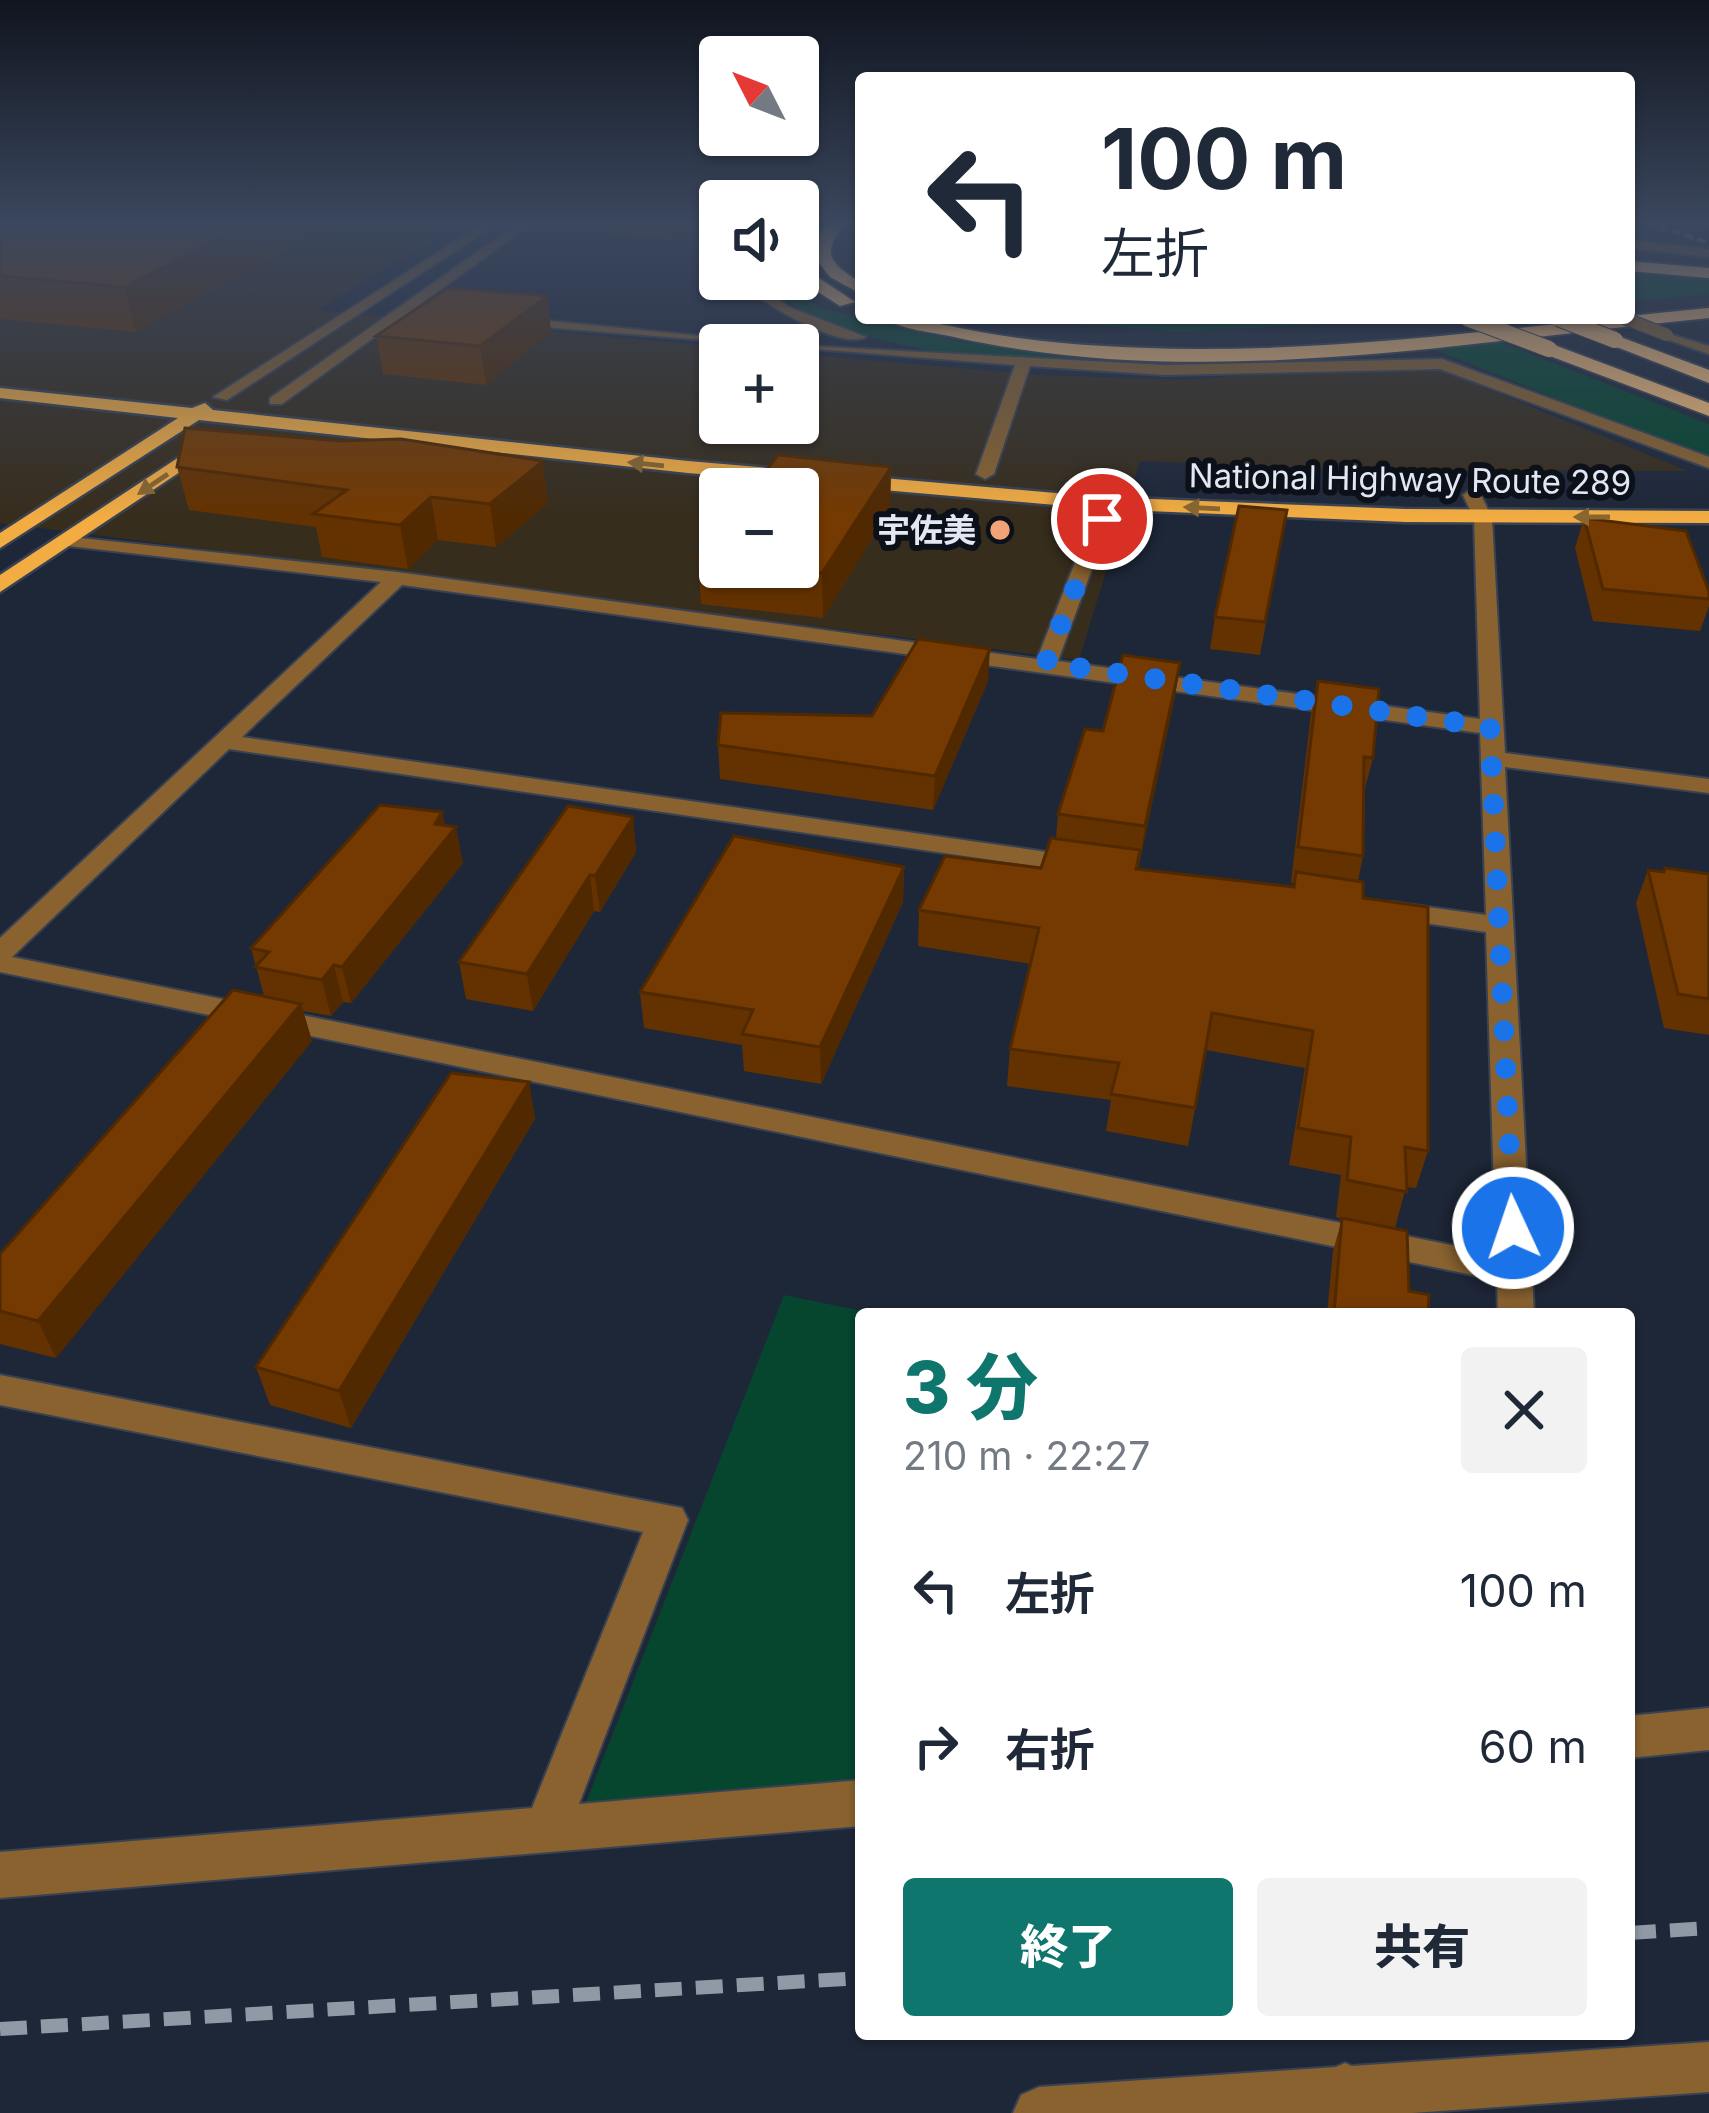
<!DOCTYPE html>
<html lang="ja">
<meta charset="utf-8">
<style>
:root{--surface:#fff;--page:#f2f2f3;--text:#1f2937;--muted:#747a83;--accent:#0f766e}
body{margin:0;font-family:Inter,"Noto Sans JP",sans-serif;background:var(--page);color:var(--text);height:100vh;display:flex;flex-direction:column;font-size:45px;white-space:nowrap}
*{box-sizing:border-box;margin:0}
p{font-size:39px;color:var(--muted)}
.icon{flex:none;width:66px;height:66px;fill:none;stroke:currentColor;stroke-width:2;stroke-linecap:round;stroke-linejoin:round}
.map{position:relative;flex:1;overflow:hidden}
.sheet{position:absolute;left:855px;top:1308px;width:780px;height:732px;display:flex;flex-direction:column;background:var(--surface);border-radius:12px;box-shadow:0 3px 9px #0004}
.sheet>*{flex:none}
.hud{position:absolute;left:855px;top:72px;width:780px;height:252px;border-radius:12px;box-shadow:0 3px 9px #0004;background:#fff;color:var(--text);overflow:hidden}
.needle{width:78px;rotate:312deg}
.tools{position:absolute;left:699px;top:36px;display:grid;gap:24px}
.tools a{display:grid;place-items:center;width:120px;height:120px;border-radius:12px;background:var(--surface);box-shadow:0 3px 9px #0004;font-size:60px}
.pin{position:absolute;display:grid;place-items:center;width:102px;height:102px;color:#fff;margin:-51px;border:6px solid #fff;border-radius:50%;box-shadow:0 3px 12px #0007}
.me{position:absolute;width:132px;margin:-66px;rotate:357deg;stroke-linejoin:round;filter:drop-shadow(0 0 9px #0008)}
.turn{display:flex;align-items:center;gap:42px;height:252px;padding:0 48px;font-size:54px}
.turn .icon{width:156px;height:156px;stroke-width:2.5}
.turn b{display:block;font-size:84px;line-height:102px}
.round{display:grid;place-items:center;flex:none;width:126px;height:126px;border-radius:12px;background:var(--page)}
.headline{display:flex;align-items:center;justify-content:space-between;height:204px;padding:0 48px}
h1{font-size:72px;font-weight:800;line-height:90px;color:var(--accent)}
.action{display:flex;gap:24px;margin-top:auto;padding:24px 48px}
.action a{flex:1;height:138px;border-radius:12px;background:var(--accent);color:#fff;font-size:48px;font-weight:800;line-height:138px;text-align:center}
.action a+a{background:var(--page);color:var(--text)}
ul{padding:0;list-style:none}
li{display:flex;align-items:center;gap:36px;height:156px;padding:0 48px}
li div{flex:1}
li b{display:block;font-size:45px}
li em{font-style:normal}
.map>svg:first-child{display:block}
.commercial{fill:#372d1d;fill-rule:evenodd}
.green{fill:#06452e}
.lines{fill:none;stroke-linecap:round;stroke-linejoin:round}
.service-casing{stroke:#394252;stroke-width:4}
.minor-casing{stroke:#394252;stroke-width:4}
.tertiary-casing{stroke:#394252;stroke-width:4}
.trunk-casing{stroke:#394252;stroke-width:5}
.motorway-casing{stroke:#394252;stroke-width:4}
.service{fill:#89622f;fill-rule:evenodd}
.minor{fill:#89622f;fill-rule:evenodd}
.tertiary{fill:#89622f;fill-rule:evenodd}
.trunk{fill:#f2ac42;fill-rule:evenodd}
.motorway{fill:#f8bd75;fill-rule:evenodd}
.rail-far1{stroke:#9199a6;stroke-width:4.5;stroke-dasharray:9 4.5;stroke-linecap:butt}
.rail{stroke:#9199a6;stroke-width:14;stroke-dasharray:27 14;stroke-linecap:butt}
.service-bridge-casing{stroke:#394252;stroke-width:14;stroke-linecap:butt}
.motorway-bridge-casing{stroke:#394252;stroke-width:18;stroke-linecap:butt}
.service-bridge{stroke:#89622f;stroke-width:12}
.motorway-bridge{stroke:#f8bd75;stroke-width:16}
.wall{fill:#643201}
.shaded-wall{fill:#512901}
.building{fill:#743a01;stroke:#512901;stroke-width:3}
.oneway{fill:#8a662f}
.route{stroke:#1a73e8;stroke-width:21;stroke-dasharray:0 37.8}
.poi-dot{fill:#efa377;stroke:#0c1018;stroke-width:4.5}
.labels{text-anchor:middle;stroke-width:12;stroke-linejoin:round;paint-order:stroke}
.far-street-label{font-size:33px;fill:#e1e8f3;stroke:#0c1018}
.far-poi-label{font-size:33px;font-weight:bold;fill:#e1e8f3;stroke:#0c1018;text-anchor:end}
</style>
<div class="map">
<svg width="1709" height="2113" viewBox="0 0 1709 2113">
<rect width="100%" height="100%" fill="#1e2738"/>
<!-- commercial -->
<path class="commercial" d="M 79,222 L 462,222 L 318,310 L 720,347 L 720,423 L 798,423 L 798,354 L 1037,375 L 1183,380 L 1421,362 L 1688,471 L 1348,470 L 1140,461 L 1079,660 L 0,523 L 0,259 ZM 720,489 L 798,489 L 798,567 L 720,567 Z"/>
<!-- green -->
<g class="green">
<polygon points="1629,272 1709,278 1709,295 1629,301"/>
<path d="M 753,279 L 778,279 L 820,308 L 962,342 L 1069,352 L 1407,353 C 1239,367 1002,383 841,328 C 809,317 781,298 753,279 Z"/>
<polygon points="999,318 1433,318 1180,332"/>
<polygon points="1495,340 1709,424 1709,460 1426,346"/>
<polygon points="784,1295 877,1314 861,1314 861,1797 576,1828"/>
</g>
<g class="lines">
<!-- service casing -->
<g class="service-casing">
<polygon id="service" points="1663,332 1709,346 1709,354 1663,338"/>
</g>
<!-- minor casing -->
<g class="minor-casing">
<g id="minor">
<polygon points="1702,222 1709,222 1709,227 1704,226"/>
<polygon points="1629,240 1709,249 1709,257 1629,248"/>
<path d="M 735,279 L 751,279 L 789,307 L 866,337 C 839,351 756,299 735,279 Z"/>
<polygon points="510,317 791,345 1164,365 1442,359 1709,457 1709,468 1440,369 1164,375 1030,366 994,474 985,479 976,474 1015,365 505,324"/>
<path d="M 1472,489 L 1479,491 L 1492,518 L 1505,753 L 1709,779 L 1709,793 L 1505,767 L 1534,1314 L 1498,1314 L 1497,1280 L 0,972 L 0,938 L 381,582 L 69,546 L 62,544 L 62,536 L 397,572 L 1037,659 L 1098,504 L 1107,498 L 1116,504 L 1058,661 L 1480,719 L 1474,518 L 1463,495 ZM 402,585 L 1480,733 L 1486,915 L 1391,902 L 1378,910 L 1391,918 L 1486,932 L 1496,1254 L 12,957 L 229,749 L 1082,873 L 1095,865 L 1082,857 L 242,737 Z"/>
<polygon points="0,1375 682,1508 688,1520 579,1804 861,1780 861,1826 0,1898 0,1852 532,1808 643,1532 0,1405"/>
<polygon points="1709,1708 1709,1750 1629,1758 1629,1716"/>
<polygon points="1709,2042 1709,2092 1412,2113 1013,2113 1021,2095 1039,2087"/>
</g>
</g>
<!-- tertiary casing -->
<g class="tertiary-casing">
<g id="tertiary">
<polygon points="485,222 500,222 227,400 213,397"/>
<polygon points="520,222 534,222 282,404 270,404 270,398"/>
<polygon points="1345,2063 1363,2071 1377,2113 1325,2113 1319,2089 1327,2071"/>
</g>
</g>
<!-- trunk casing -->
<g class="trunk-casing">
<g id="trunk">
<polygon points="0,388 192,408 205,403 213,410 688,461 1101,497 1405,509 1709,511 1709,523 1405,522 1101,509 688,473 199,420 0,548 0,533 178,418 0,398"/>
<polygon points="208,438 225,442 0,592 0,575"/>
</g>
</g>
<!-- motorway casing -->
<g class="motorway-casing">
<g id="motorway">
<polygon points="798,222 811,222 798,232"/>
<path d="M 831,222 L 848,222 C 820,250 828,264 861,282 L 861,294 L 830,277 L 817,260 L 818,233 Z"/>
<polygon points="1629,261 1709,268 1709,278 1629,271"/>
<polygon points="798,267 804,268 855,302 840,306 798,279"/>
<path d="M 1709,308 L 1709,318 C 1462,342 1200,392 954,337 C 932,332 902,330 884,318 C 922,318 955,328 992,334 C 1058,345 1126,348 1192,349 C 1365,350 1541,324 1709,308 Z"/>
<polygon points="1615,335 1709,370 1709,383 1609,344 1606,340"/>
<polygon points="1549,343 1709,403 1709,416 1542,353 1542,345"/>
</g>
</g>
<!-- service -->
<use href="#service" class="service"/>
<!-- minor -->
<use href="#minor" class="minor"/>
<!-- tertiary -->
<use href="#tertiary" class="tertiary"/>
<!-- trunk -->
<use href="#trunk" class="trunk"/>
<!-- motorway -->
<use href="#motorway" class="motorway"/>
<!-- rail-far1 -->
<polyline class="rail-far1" points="1646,222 1709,243"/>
<!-- rail -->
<g class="rail">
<polyline points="1629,1933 1709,1928"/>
<polyline points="0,2029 861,1978"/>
</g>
<!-- service-bridge casing -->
<g class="service-bridge-casing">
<polyline id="service-bridge" points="1624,318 1667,335"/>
</g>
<!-- motorway-bridge casing -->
<g class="motorway-bridge-casing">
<g id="motorway-bridge">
<polyline points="1467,318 1549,349"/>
<polyline points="1558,318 1615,340"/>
</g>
</g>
<!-- service-bridge -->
<use href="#service-bridge" class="service-bridge"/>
<!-- motorway-bridge -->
<use href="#motorway-bridge" class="motorway-bridge"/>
</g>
<!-- wall -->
<g class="wall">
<polygon points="0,222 338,222 136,332 0,319"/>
<polygon points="587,222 698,222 674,240 588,232"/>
<polygon points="547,296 551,332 486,385 383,374 376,336"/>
<polygon points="177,467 548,503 496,547 438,540 408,569 322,557 316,527 189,510"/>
<polygon points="891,467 890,509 823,618 701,604 698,559 720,531 720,567 798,567"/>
<polygon points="1287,510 1260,655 1210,649 1215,617"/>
<polygon points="1584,518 1709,592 1709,606 1700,631 1593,621 1575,548"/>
<polygon points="1180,663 1175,696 1138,869 1293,887 1293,883 1291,882 1311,714 1318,681 1373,758 1364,792 1363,856 1358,881 1428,1151 1416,1188 1406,1187 1395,1228 1409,1291 1428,1314 1327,1314 1333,1251 1342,1219 1336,1217 1341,1175 1289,1165 1305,1068 1206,1050 1188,1146 1106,1131 1111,1100 1007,1086 1010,1049 1031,964 918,946 919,910 1041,868 1056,838 1058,814 1103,731"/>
<polygon points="988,681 933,810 720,779 718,745 872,716"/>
<polygon points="442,812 445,826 463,863 351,1003 343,1002 331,1016 303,1011 312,1041 56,1358 0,1344 0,1254 264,996 251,948"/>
<polygon points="633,817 636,852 600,912 594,911 533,1011 466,999 459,962"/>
<polygon points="904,867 903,902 821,1084 744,1071 742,1045 644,1028 640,992"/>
<polygon points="1648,870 1709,874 1709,1035 1664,1028 1636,903"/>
<polygon points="529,1082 535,1119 351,1428 270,1405 256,1367"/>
</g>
<!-- shaded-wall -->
<g class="shaded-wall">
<polygon points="252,222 338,222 136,332 124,287"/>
<polygon points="678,222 698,222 674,240 673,226"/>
<polygon points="547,296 551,332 486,385 480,346"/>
<polygon points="543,461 548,503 496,547 490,504"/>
<polygon points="891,467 890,509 823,618 822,573"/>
<polygon points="431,497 438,540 408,569 400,525"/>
<polygon points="990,649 988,681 933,810 935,776"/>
<polygon points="1180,663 1175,696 1140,861 1145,826"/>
<polygon points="442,812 447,838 456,827 463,863 351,1003 342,967"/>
<polygon points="633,817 636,852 600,912 595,876"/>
<polygon points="904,867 903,902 821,1084 820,1047"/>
<polygon points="590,875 594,911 533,1011 527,974"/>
<polygon points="334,965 343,1002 331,1016 322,980"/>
<polygon points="301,1004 312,1041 56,1358 38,1321"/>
<polygon points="529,1082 535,1119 351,1428 339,1391"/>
</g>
<!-- building -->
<g class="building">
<polygon points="0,222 252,222 124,287 0,276"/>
<polygon points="633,222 678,222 673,226"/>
<polygon points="448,288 547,296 480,346 376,336"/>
<polygon points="185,428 340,441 401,439 543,461 490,504 431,497 400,525 313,514 347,490 177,467"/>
<polygon points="778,455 891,467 822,573 769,567 798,567 798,489 752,489"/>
<polygon points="1239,506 1287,510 1265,622 1215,617"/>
<polygon points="1584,518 1686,531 1709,592 1709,599 1603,589"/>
<polygon points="720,531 720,561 698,559"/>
<polygon points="918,639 990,649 935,776 718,745 721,713 872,716"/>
<polygon points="1123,655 1180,663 1145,826 1058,814 1085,729 1103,731"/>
<polygon points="1318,681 1379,689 1373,758 1364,757 1363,856 1298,847"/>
<polygon points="380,805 442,812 435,824 456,827 342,967 334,965 322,980 255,967 269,952 251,948"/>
<polygon points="568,806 633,817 595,876 590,875 527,974 459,962"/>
<polygon points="734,836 904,867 820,1047 742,1034 753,1010 640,992"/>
<polygon points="1051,838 1140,850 1136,869 1294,887 1296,872 1363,882 1363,898 1428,907 1428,1151 1405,1147 1407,1192 1347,1180 1351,1137 1298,1128 1313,1031 1212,1013 1195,1108 1111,1094 1119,1063 1010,1049 1039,928 919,910 945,856 1041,868"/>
<polygon points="1665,868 1709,874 1709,999 1678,994 1648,870 1664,872"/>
<polygon points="233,990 301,1004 38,1321 0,1311 0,1254"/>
<polygon points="451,1073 529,1082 339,1391 256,1367"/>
<polygon points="1342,1218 1407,1231 1409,1291 1429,1295 1428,1314 1334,1314"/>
</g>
<!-- one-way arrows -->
<defs><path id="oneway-solid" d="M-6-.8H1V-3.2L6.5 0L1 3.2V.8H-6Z" transform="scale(3)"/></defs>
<g class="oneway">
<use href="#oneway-solid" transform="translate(646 464) rotate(-174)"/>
<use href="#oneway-solid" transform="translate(153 484) rotate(146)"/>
<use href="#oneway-solid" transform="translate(1202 508) rotate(-177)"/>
<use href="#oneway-solid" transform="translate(1592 517) rotate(180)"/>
</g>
<!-- sky -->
<linearGradient id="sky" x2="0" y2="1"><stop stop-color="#10151f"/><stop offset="0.43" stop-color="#3b475e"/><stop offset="1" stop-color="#3b475e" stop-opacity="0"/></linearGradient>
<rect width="1709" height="518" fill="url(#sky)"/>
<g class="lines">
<!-- route -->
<polyline class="route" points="1102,519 1046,663 1490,727 1513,1228"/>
</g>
<!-- markers -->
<circle class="poi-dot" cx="1000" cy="530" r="12"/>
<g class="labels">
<!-- far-street labels -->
<g class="far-street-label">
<text transform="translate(1410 479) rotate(1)" y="12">National Highway Route 289</text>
</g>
<!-- far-poi labels -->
<g class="far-poi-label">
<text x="976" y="542">宇佐美</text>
</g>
</g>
</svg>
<div class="tools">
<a><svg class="needle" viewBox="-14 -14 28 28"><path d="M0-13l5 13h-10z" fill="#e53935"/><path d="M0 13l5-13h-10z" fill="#747a83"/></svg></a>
<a><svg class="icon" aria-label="sound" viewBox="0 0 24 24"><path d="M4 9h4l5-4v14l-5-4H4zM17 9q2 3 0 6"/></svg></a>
<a>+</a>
<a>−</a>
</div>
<div class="pin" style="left:1102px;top:519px;background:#d93025"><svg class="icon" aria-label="arrive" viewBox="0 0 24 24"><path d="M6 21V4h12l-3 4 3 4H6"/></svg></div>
<svg class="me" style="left:1513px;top:1228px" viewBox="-20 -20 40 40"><circle r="17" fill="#1a73e8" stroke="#fff" stroke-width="3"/><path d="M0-11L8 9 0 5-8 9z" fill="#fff"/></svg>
<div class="hud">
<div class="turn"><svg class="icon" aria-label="left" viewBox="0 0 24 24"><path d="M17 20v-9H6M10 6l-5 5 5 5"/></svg><div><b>100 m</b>左折</div></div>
</div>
<section class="sheet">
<div class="headline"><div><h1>3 分</h1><p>210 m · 22:27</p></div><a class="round"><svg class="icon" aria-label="close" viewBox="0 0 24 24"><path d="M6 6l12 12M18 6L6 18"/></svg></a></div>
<ul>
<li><svg class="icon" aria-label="left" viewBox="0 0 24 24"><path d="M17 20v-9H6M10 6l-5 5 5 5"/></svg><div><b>左折</b></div><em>100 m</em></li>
<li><svg class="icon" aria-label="right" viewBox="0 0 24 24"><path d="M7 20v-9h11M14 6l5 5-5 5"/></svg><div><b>右折</b></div><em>60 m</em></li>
</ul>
<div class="action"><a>終了</a><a>共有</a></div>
</section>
</div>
